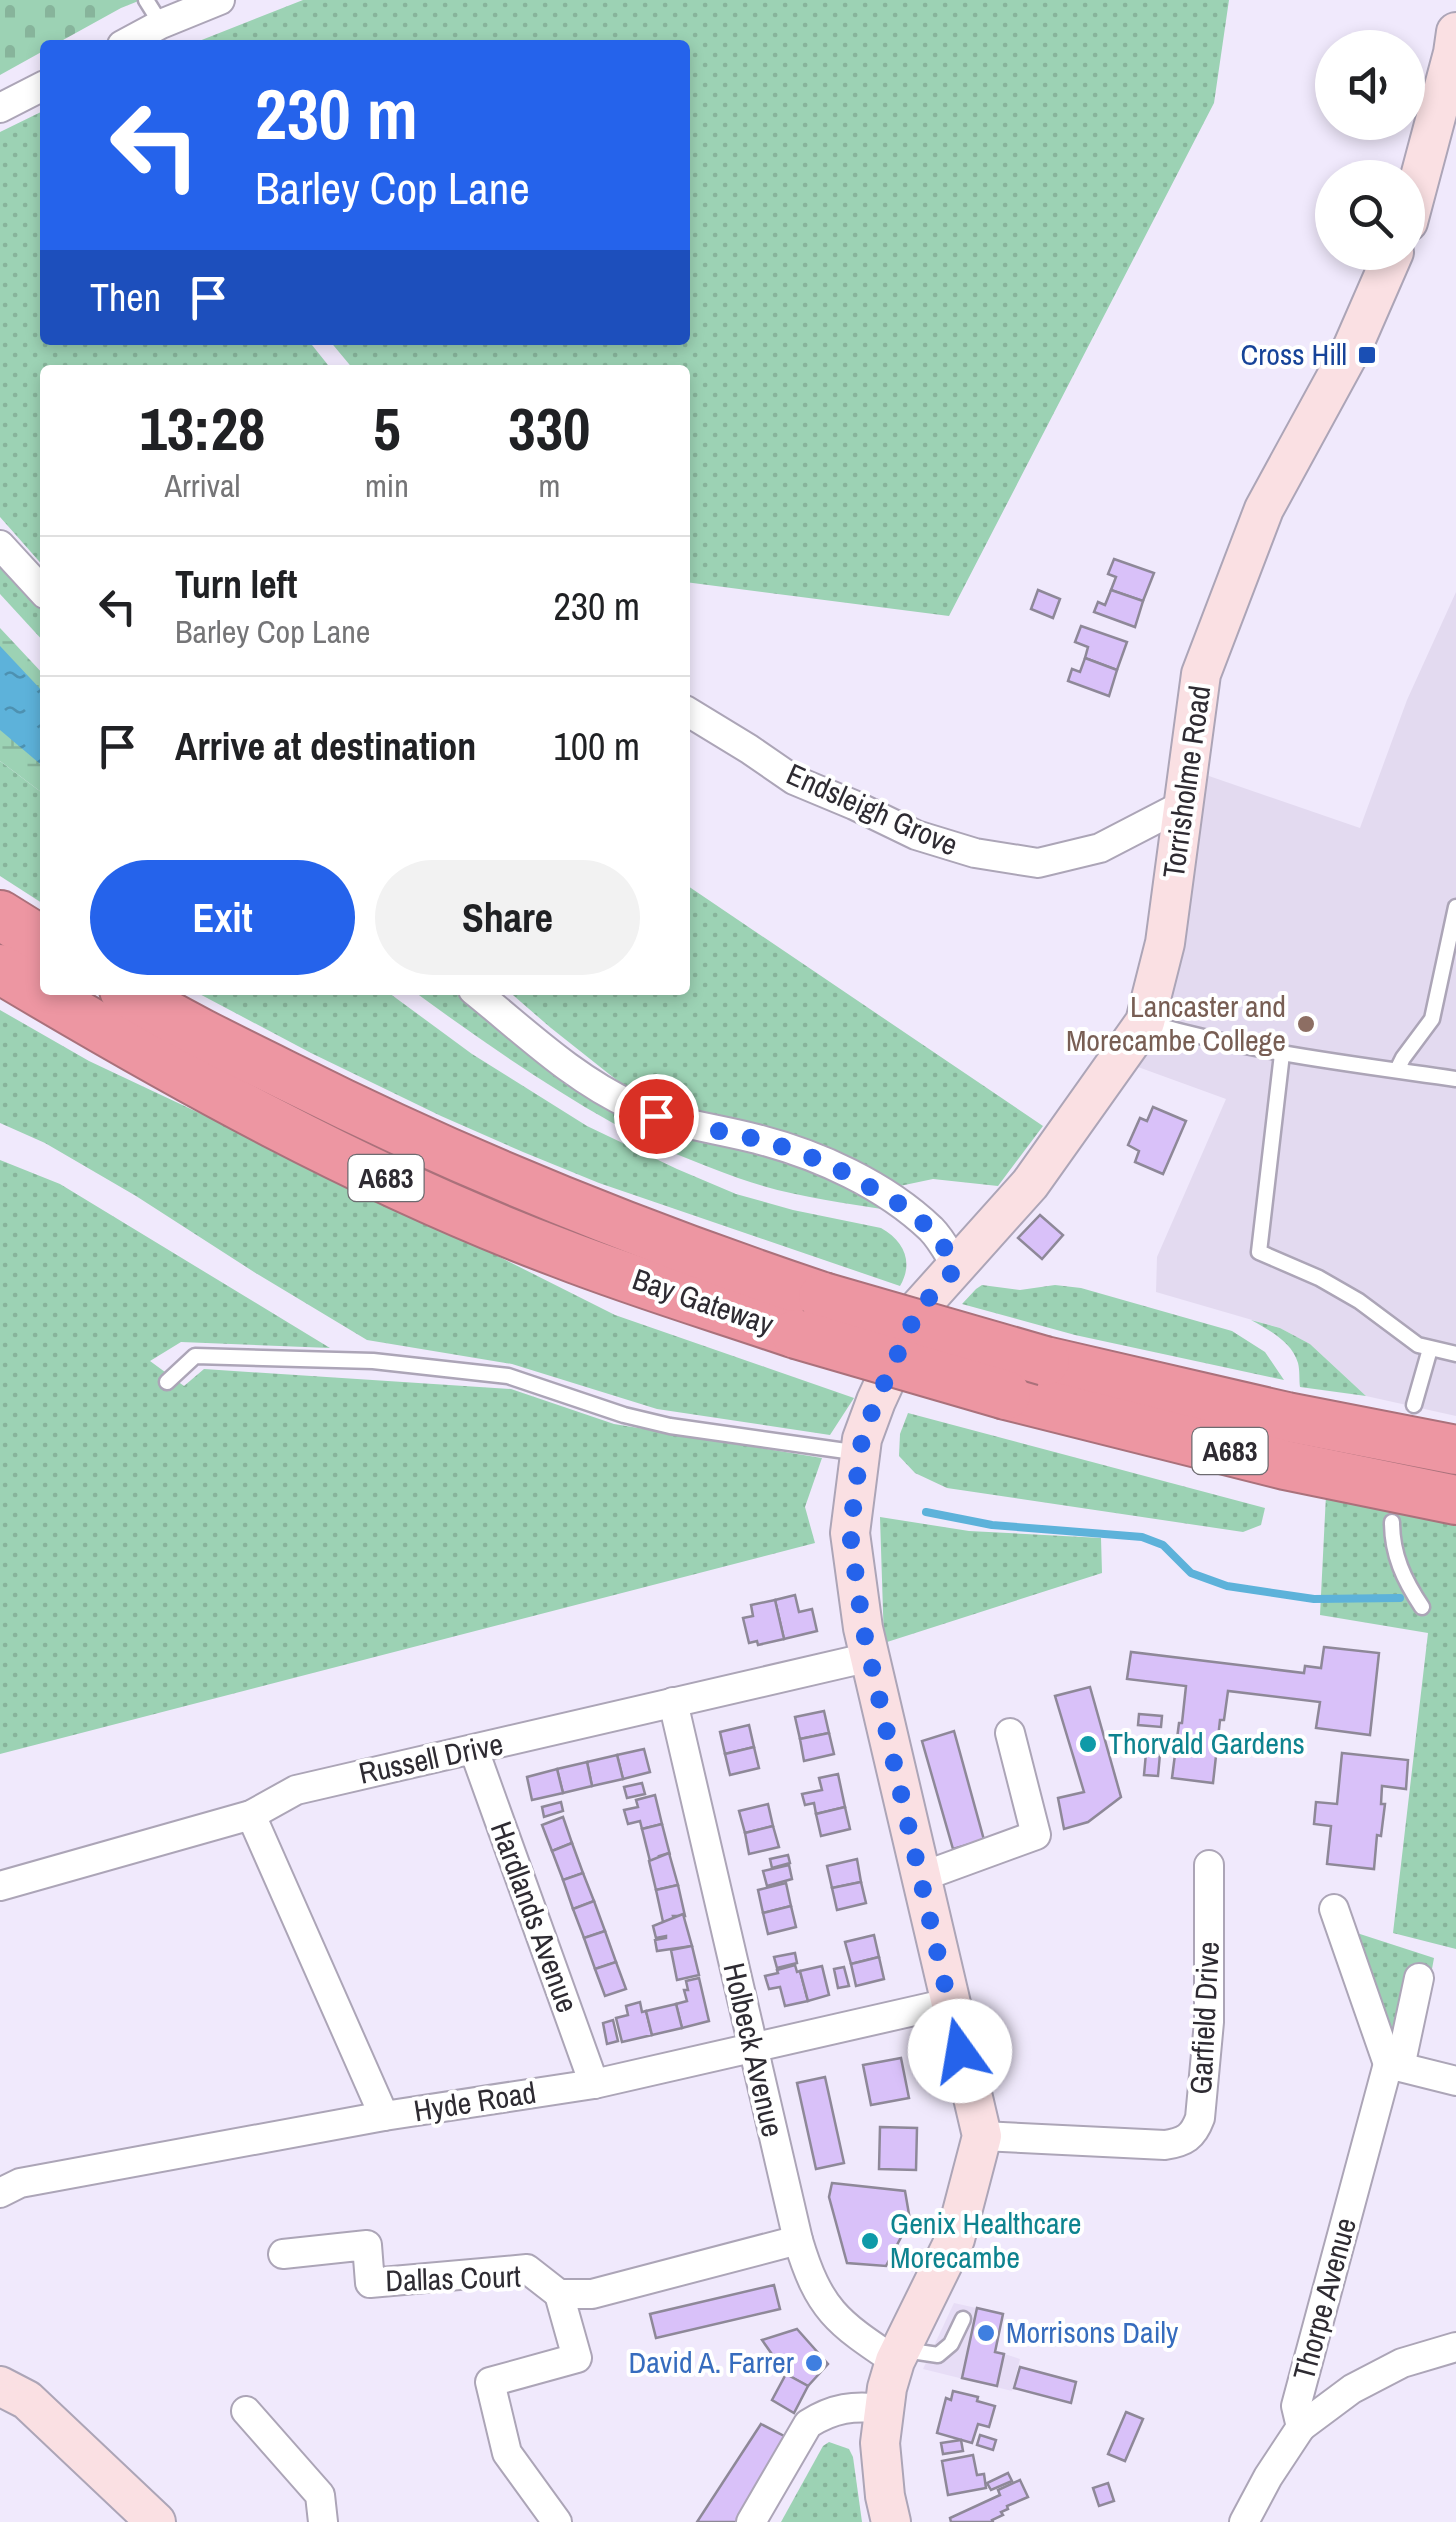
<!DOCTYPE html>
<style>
:root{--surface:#fff;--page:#f2f2f2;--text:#202124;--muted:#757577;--line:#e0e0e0;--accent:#2563eb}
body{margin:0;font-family:"Archivo Narrow",sans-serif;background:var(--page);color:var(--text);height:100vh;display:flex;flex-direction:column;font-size:38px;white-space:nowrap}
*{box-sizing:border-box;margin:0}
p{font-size:32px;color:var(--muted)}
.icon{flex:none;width:55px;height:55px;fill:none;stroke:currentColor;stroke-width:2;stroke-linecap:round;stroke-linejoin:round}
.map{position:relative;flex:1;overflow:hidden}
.details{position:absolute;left:40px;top:365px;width:650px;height:630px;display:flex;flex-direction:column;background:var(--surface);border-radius:10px;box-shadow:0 5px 15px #0003}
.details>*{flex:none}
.hud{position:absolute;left:40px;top:40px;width:650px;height:305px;border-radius:10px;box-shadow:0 5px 15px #0003;background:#2563eb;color:#fff;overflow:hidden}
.buttons{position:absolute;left:1315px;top:30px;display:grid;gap:20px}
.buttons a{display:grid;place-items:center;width:110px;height:110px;border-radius:50%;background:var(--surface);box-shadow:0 5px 15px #0003;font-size:50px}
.pin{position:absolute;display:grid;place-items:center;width:85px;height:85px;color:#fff;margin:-42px;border:5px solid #fff;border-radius:50%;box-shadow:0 2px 10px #0007}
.me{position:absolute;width:110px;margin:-55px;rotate:347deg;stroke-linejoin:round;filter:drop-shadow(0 0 8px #0008)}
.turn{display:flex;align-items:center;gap:35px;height:210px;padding:0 50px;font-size:45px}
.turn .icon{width:130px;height:130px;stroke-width:2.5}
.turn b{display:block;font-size:70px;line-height:85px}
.then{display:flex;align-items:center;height:95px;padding:0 50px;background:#0003;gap:20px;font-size:38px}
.eta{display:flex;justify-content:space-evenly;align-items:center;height:170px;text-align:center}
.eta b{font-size:60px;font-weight:700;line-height:70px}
.cta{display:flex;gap:20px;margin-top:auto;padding:20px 50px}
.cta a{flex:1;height:115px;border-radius:60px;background:var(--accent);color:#fff;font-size:40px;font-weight:700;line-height:115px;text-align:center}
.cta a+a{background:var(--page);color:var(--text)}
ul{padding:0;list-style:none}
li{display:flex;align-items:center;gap:30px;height:140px;padding:0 50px;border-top:2px solid var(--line)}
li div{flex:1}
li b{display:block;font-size:38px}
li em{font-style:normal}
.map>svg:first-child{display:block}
.built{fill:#e7ddf6}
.education{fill:#e3daf0}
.grass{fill:url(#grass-dots)}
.wetland{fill:url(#wetland-marsh)}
.cemetery{fill:url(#cemetery-stones)}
.water{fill:url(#water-ripples)}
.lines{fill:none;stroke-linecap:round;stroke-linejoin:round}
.stream{stroke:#5db2da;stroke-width:8}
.building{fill:#d9c1f9;stroke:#8e8898;stroke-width:2.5}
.lane-casing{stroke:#aca5b7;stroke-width:19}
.street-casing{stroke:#aca5b7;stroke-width:32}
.secondary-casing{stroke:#aca5b7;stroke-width:42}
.highway-casing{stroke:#aa717b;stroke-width:52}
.lane{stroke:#fff;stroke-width:14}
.street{stroke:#fff;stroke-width:28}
.secondary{stroke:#fae0e3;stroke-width:38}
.highway{stroke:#ed96a2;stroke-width:48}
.highway-bridge-casing{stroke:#aa717b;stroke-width:52;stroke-linecap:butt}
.highway-bridge{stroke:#ed96a2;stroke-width:48}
.route{stroke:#2563eb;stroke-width:18;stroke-dasharray:0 32.4}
.transit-dot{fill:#1a4fb4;stroke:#fff;stroke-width:4}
.education-dot{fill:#8d6e63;stroke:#fff;stroke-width:4}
.culture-dot{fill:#0f9aa8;stroke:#fff;stroke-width:4}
.shop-dot{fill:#3f7fe0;stroke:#fff;stroke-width:4}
.labels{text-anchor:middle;stroke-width:8;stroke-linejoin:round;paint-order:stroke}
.shield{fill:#fff;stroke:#6d6b70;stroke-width:2.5}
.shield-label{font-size:28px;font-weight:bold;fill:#2e2b32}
.transit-label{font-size:30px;fill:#164399;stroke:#fff;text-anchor:end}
.street-label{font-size:30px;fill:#2e2b32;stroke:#fff}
.education-label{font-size:30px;fill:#785e54;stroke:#fff;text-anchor:end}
.culture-label{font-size:30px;fill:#0d838f;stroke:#fff;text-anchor:start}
.shop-label{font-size:30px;fill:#366cbe;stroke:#fff;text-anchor:start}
</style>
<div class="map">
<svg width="1456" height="2522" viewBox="0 0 1456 2522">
<defs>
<pattern id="grass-dots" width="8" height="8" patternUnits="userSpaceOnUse" patternTransform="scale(2.5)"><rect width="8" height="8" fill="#9cd2b4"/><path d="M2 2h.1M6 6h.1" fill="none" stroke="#87b49b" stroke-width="1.8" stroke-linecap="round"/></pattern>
<pattern id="wetland-marsh" width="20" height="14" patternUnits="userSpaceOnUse" patternTransform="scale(2.5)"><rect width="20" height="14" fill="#9cd2b4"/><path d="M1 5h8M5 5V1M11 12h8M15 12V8" fill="none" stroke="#87b49b"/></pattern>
<pattern id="cemetery-stones" width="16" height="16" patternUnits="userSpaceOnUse" patternTransform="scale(2.5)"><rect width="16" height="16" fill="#9cd2b4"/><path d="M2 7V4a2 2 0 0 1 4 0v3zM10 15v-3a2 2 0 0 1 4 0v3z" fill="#87b49b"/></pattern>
<pattern id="water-ripples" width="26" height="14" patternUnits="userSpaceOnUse" patternTransform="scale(2.5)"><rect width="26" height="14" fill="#5db2da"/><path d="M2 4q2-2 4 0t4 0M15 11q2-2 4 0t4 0" fill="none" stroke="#4d91b1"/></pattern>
</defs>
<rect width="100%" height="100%" fill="#f0e9fc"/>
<!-- built -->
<polygon class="built" points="954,2303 1003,2314 995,2351 1020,2359 1012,2391 923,2369"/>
<!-- education -->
<polygon class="education" points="1456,592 1456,1416 1366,1396 1310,1344 1280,1328 1156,1292 1157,1257 1226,1099 1138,1067 1174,981 1206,775 1360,828 1407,700"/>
<!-- grass -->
<g class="grass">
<polygon points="303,0 1229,0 1214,103 949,616 685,582 685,370 354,370 329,340 685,340 685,45 189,45"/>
<polygon points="45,110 45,340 308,340 332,370 45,370 45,568 0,517 0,132"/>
<polygon points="0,562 45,610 45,643 0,594"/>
<polygon points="0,761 45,795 45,905 0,876"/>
<polygon points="685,884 1043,1126 998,1186 933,1179 895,1187 638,1097 551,1028 507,990 685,990"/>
<path d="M 192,990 L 385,990 L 472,1054 L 587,1126 L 677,1169 L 736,1194 L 793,1210 L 881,1228 C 904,1241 914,1262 900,1286 L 599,1183 L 523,1152 L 441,1116 L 311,1053 Z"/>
<path d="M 412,990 L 452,990 L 549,1067 L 616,1112 L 657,1131 L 757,1151 L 807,1169 L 843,1184 L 888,1210 C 837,1202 786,1195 738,1178 C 695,1162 650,1145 611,1122 C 542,1083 476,1037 412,990 Z"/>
<polygon points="0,1010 89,1061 416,1215 615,1315 854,1398 830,1435 657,1409 512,1364 367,1340 254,1272 136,1196 45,1143 0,1123"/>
<polygon points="0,1160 60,1184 330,1348 181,1342 150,1361 184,1386 204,1369 511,1389 614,1424 822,1458 805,1507 815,1543 0,1754"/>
<polygon points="982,1285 1020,1290 1055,1285 1081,1288 1232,1331 1265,1352 1284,1380 1075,1335 962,1304 976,1289"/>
<path d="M 1251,1320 L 1280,1328 L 1310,1344 L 1366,1396 L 1300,1387 C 1299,1380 1300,1371 1298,1363 C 1292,1342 1269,1330 1251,1320 Z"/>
<polygon points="908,1413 1265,1508 1261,1525 1243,1532 947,1488 915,1473 899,1456 900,1434"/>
<polygon points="1326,1495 1456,1526 1456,1949 1393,1933 1428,1633 1320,1615"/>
<polygon points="880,1517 969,1531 1101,1538 1102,1573 884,1643"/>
<polygon points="1360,1934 1434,1958 1432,1969 1412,1964 1403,2029 1396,2049 1356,1935"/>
<polygon points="829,2442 849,2449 853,2457 862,2522 781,2522 823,2446"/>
</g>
<!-- wetland -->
<polygon class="wetland" points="0,628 45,676 45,795 0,761"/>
<!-- cemetery -->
<polygon class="cemetery" points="0,0 141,0 121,8 54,45 45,45 45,50 0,75"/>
<!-- water -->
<polygon class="water" points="0,646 45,694 45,768 0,730"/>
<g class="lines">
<!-- stream -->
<polyline class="stream" points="926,1512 992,1525 1142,1537 1163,1545 1191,1573 1227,1586 1314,1599 1400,1598"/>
</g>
<!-- building -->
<g class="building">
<polygon points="1114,559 1154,573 1143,601 1111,590 1116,577 1108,574"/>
<polygon points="1038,590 1060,599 1053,618 1031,609"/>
<polygon points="1111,590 1143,601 1135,627 1094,612 1098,602 1105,605"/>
<polygon points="1081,626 1127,642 1117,670 1085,658 1088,647 1075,642"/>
<polygon points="1085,658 1117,670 1109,696 1068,681 1072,669 1080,672"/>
<polygon points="1153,1107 1186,1121 1163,1174 1135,1162 1139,1151 1128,1145 1140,1118 1147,1121"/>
<polygon points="1040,1215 1063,1235 1042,1259 1018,1238"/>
<polygon points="795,1595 799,1612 812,1609 817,1631 784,1639 775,1600"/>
<polygon points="775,1600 784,1639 758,1645 757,1641 749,1643 743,1618 753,1616 751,1605"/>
<polygon points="1324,1647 1379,1653 1370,1735 1316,1728 1320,1702 1228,1691 1224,1720 1220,1720 1213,1783 1172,1778 1179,1723 1182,1723 1186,1686 1127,1679 1131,1652 1304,1673 1305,1666 1321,1668"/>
<polygon points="1090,1687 1121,1797 1088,1822 1064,1829 1058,1798 1084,1792 1055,1696"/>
<polygon points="824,1711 829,1733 800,1739 795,1717"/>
<polygon points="1139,1714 1162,1716 1161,1727 1138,1725"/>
<polygon points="749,1725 754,1747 725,1754 720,1732"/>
<polygon points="954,1731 984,1840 953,1849 922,1741"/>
<polygon points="829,1733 834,1754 804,1761 800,1739"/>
<polygon points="754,1747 759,1768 730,1775 725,1754"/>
<polygon points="644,1749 650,1772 623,1779 617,1755"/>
<polygon points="1146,1753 1160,1754 1158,1776 1144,1775"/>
<polygon points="1342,1753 1408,1760 1406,1789 1382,1786 1381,1804 1385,1804 1381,1836 1377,1835 1374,1869 1327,1864 1331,1826 1314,1824 1316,1802 1337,1804"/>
<polygon points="617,1755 623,1779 592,1786 587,1762"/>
<polygon points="587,1762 592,1786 563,1793 557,1769"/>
<polygon points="557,1769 563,1793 532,1800 527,1777"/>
<polygon points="838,1774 845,1807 816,1814 814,1803 805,1805 802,1794 822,1790 819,1778"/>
<polygon points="642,1783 645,1794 627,1798 624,1787"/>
<polygon points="655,1795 662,1824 642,1829 640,1821 628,1824 624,1810 638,1807 636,1800"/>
<polygon points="561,1802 563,1811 544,1817 542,1807"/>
<polygon points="768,1804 773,1826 745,1833 739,1811"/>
<polygon points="845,1807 850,1829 821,1836 816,1814"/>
<polygon points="563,1817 572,1843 552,1851 542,1825"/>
<polygon points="662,1824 670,1855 669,1853 659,1856 660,1859 650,1861 642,1829"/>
<polygon points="773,1826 779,1847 749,1854 745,1833"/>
<polygon points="572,1843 583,1873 563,1880 552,1851"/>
<polygon points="669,1853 678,1885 656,1890 649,1861"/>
<polygon points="788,1855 790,1863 772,1868 770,1859"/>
<polygon points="857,1859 861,1882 832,1888 827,1866"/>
<polygon points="789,1865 792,1879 767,1886 763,1871"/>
<polygon points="583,1873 594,1901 573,1909 563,1880"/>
<polygon points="861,1882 866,1903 837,1910 832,1888"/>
<polygon points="786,1883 791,1906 763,1913 758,1890"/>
<polygon points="678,1885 685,1916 673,1916 674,1919 663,1922 656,1890"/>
<polygon points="594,1901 605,1931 584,1938 573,1909"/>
<polygon points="791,1906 796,1927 768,1934 763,1913"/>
<polygon points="683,1914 692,1946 657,1951 655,1940 666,1938 666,1936 656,1938 653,1926"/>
<polygon points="605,1931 616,1962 595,1969 584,1938"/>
<polygon points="874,1935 879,1957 851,1964 845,1942"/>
<polygon points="692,1946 699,1975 677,1980 671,1950"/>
<polygon points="795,1953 797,1963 777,1968 774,1957"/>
<polygon points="879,1957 884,1979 856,1986 851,1964"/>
<polygon points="616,1962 626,1989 605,1996 595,1969"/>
<polygon points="795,1965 797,1972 800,1971 808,2001 785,2006 780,1987 769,1989 765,1976 778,1973 777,1970"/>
<polygon points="822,1966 829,1995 808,2001 800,1971"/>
<polygon points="844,1967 849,1986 838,1988 834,1969"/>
<polygon points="699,1978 709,2021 682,2028 676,2004 687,2001 684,1990 688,1990 686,1981"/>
<polygon points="640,2002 642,2012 646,2011 652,2035 622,2042 616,2018 628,2015 626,2006"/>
<polygon points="676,2004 682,2028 652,2035 646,2011"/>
<polygon points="613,2020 618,2041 607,2044 603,2023"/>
<polygon points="901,2058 909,2098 871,2105 863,2065"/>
<polygon points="825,2077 844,2163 816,2169 797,2083"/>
<polygon points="880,2127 917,2128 916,2170 879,2169"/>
<polygon points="832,2183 905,2191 910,2220 886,2266 847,2263 829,2197"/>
<polygon points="774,2285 780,2309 656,2338 650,2314"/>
<polygon points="977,2308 1003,2314 995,2352 1004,2354 997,2386 962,2378"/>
<polygon points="797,2329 828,2364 808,2386 786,2374 791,2364 781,2367 762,2340"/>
<polygon points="1020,2367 1076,2382 1071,2403 1014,2388"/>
<polygon points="786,2374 808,2386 794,2413 772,2400"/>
<polygon points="953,2391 978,2397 977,2401 995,2406 989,2427 978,2424 972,2443 937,2433 946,2398 951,2400"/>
<polygon points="1126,2412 1143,2419 1125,2461 1108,2454"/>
<polygon points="761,2424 786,2437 739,2522 697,2522"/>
<polygon points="980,2435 996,2440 993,2450 977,2445"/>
<polygon points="961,2440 963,2451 943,2454 941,2443"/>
<polygon points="973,2455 977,2475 984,2474 986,2488 948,2495 942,2461"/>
<polygon points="1008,2473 1012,2481 991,2490 987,2483"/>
<polygon points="1020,2480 1028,2497 1007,2506 1008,2509 1001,2512 1003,2515 992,2520 993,2522 951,2522 950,2518 1000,2495 998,2490"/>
<polygon points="1108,2483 1114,2501 1099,2506 1093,2488"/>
</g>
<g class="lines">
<!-- lane casing -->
<g class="lane-casing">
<g id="lane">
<polyline points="146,0 161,24"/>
<path d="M 1146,1022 C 1248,1052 1352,1064 1456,1079"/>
<polyline points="1282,1054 1259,1252 1319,1278 1359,1301 1418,1345 1456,1354"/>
<polyline points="1397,1070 1403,1058 1432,1019 1456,907"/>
<polyline points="167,1382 195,1356 373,1361 508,1376 624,1415 670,1426 860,1453"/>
<polyline points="1414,1405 1430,1349"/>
<path d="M 1392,1522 C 1392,1555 1404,1580 1422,1607"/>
<polyline points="905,2347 918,2352 938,2355 951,2344 963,2319"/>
</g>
</g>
<!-- street casing -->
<g class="street-casing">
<g id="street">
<polyline points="122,45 161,24 220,0"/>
<polyline points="0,108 45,85"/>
<polyline points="0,545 45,594"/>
<polyline points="685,710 749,749 794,780 854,805 916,835 975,853 1038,863 1100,848 1183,805"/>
<path d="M 473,990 C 523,1030 573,1079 633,1106 C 673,1124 715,1128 757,1139 C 819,1155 885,1185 931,1229 C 942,1240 949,1255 957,1267"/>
<path d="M 673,1702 L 798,2240 C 819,2310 837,2322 895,2361"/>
<polyline points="474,1750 594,2084"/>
<polyline points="251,1815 384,2116"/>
<polyline points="921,1877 1036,1835 1010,1733"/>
<polyline points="0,1886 251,1815 296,1790 870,1657"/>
<polyline points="1334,1909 1388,2064"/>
<polyline points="1388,2064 1456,2081"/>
<polyline points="1400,2067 1419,1978"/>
<path d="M 982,2136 L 1165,2145 C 1185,2142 1193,2137 1200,2118 L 1209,2022 L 1209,1865"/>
<polyline points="0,2193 20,2183 384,2116 594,2084 949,2003"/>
<polyline points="283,2254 367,2245 370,2283 527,2269 559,2294 592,2294 798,2240"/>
<polyline points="246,2411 320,2495 323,2522"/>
<polyline points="1301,2427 1352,2389 1402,2363 1456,2347"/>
<polyline points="557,2522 507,2453 490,2382 577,2358 559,2294"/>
<path d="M 751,2522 L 808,2424 C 833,2408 854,2405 883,2409"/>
<polyline points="1244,2522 1268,2477 1301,2427 1296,2406 1388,2064"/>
</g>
</g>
<!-- secondary casing -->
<g class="secondary-casing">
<g id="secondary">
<polyline points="1408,222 1453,53 1456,32"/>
<polyline points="0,2386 27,2400 156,2522"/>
<polyline points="891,2522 885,2496 880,2443 887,2388 895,2361 955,2239 982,2136 863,1628 850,1533 862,1439 876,1401 918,1309 1030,1184 1145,1022 1165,943 1201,674 1264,509 1353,346 1394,252"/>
</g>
</g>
<!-- highway casing -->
<g class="highway-casing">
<g id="highway">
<polyline points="0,915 45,943"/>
<path d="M 0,969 C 179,1076 364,1179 560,1253 C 637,1283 717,1307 796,1334"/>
<path d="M 124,990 C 178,1023 236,1051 293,1079 C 464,1165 641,1236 823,1297"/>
<polyline points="1045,1361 1287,1417 1456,1450"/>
<polyline points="1006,1395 1285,1465 1456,1500"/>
</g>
</g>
<!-- lane -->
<use href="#lane" class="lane"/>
<!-- street -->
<use href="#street" class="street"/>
<!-- secondary -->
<use href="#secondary" class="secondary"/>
<!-- highway -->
<use href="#highway" class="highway"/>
<!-- highway-bridge casing -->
<g class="highway-bridge-casing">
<g id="highway-bridge">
<polyline points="823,1297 1045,1361"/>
<polyline points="796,1334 1006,1395"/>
</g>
</g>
<!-- highway-bridge -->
<use href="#highway-bridge" class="highway-bridge"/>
</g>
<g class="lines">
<!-- route -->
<polyline class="route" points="656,1116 686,1124 756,1139 790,1149 831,1165 903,1206 934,1232 957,1267 918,1310 876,1401 862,1439 850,1533 863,1628 960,2051"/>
</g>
<!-- markers -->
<rect class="transit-dot" x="1357" y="345" width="20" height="20" rx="5"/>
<circle class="education-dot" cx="1306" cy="1024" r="10"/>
<g class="culture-dot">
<circle cx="1088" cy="1744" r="10"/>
<circle cx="870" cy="2241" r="10"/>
</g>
<g class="shop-dot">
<circle cx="986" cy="2333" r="10"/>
<circle cx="814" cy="2363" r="10"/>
</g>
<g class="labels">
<!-- shield labels -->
<g class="shield">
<rect x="348.5" y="1155" width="75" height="46" rx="8"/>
<rect x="1192.5" y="1428" width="75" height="46" rx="8"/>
</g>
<g class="shield-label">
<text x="386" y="1188">A683</text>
<text x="1230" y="1461">A683</text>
</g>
<!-- transit labels -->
<g class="transit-label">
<text x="1347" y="365">Cross Hill</text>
</g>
<!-- street labels -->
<g class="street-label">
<text transform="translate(1187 782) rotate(-82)" y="10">Torrisholme Road</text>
<text transform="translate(872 810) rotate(24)" y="10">Endsleigh Grove</text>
<text transform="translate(703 1302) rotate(19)" y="10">Bay Gateway</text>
<text transform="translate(431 1759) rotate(-12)" y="10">Russell Drive</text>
<text transform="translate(534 1917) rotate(70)" y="10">Hardlands Avenue</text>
<text transform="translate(1205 2018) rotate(-87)" y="10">Garfield Drive</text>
<text transform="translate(753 2050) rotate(77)" y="10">Holbeck Avenue</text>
<text transform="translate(475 2102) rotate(-9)" y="10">Hyde Road</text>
<text transform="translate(453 2279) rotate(-2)" y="10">Dallas Court</text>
<text transform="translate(1325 2299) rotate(-75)" y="10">Thorpe Avenue</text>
</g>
<!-- education labels -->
<g class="education-label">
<text x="1286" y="1017">Lancaster and<tspan x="1286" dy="34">Morecambe College</tspan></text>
</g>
<!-- culture labels -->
<g class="culture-label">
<text x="1108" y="1754">Thorvald Gardens</text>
<text x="890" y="2234">Genix Healthcare<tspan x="890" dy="34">Morecambe</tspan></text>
</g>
<!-- shop labels -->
<g class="shop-label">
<text x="1006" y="2343">Morrisons Daily</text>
<text x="794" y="2373" text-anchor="end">David A. Farrer</text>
</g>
</g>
</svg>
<div class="buttons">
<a><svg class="icon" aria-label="sound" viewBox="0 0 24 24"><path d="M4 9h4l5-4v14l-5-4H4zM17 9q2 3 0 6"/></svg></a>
<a><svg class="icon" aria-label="search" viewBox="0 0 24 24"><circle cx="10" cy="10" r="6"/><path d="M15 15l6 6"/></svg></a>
</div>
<div class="pin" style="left:656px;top:1116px;background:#d93025"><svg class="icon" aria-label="arrive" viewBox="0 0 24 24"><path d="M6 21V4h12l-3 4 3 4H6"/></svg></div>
<svg class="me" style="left:960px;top:2051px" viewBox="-20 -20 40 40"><circle r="19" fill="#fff"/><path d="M0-13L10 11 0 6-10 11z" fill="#2563eb"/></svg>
<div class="hud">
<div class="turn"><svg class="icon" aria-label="left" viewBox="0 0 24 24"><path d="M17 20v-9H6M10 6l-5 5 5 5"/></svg><div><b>230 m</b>Barley Cop Lane</div></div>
<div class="then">Then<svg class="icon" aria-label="arrive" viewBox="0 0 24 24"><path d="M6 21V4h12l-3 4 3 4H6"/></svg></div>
</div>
<section class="details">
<div class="eta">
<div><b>13:28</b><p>Arrival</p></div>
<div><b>5</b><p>min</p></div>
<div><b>330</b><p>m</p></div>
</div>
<ul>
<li><svg class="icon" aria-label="left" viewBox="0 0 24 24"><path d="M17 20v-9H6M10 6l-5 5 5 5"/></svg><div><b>Turn left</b><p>Barley Cop Lane</p></div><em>230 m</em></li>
<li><svg class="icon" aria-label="arrive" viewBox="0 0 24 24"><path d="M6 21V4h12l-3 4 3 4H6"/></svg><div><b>Arrive at destination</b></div><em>100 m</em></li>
</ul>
<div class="cta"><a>Exit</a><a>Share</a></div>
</section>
</div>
